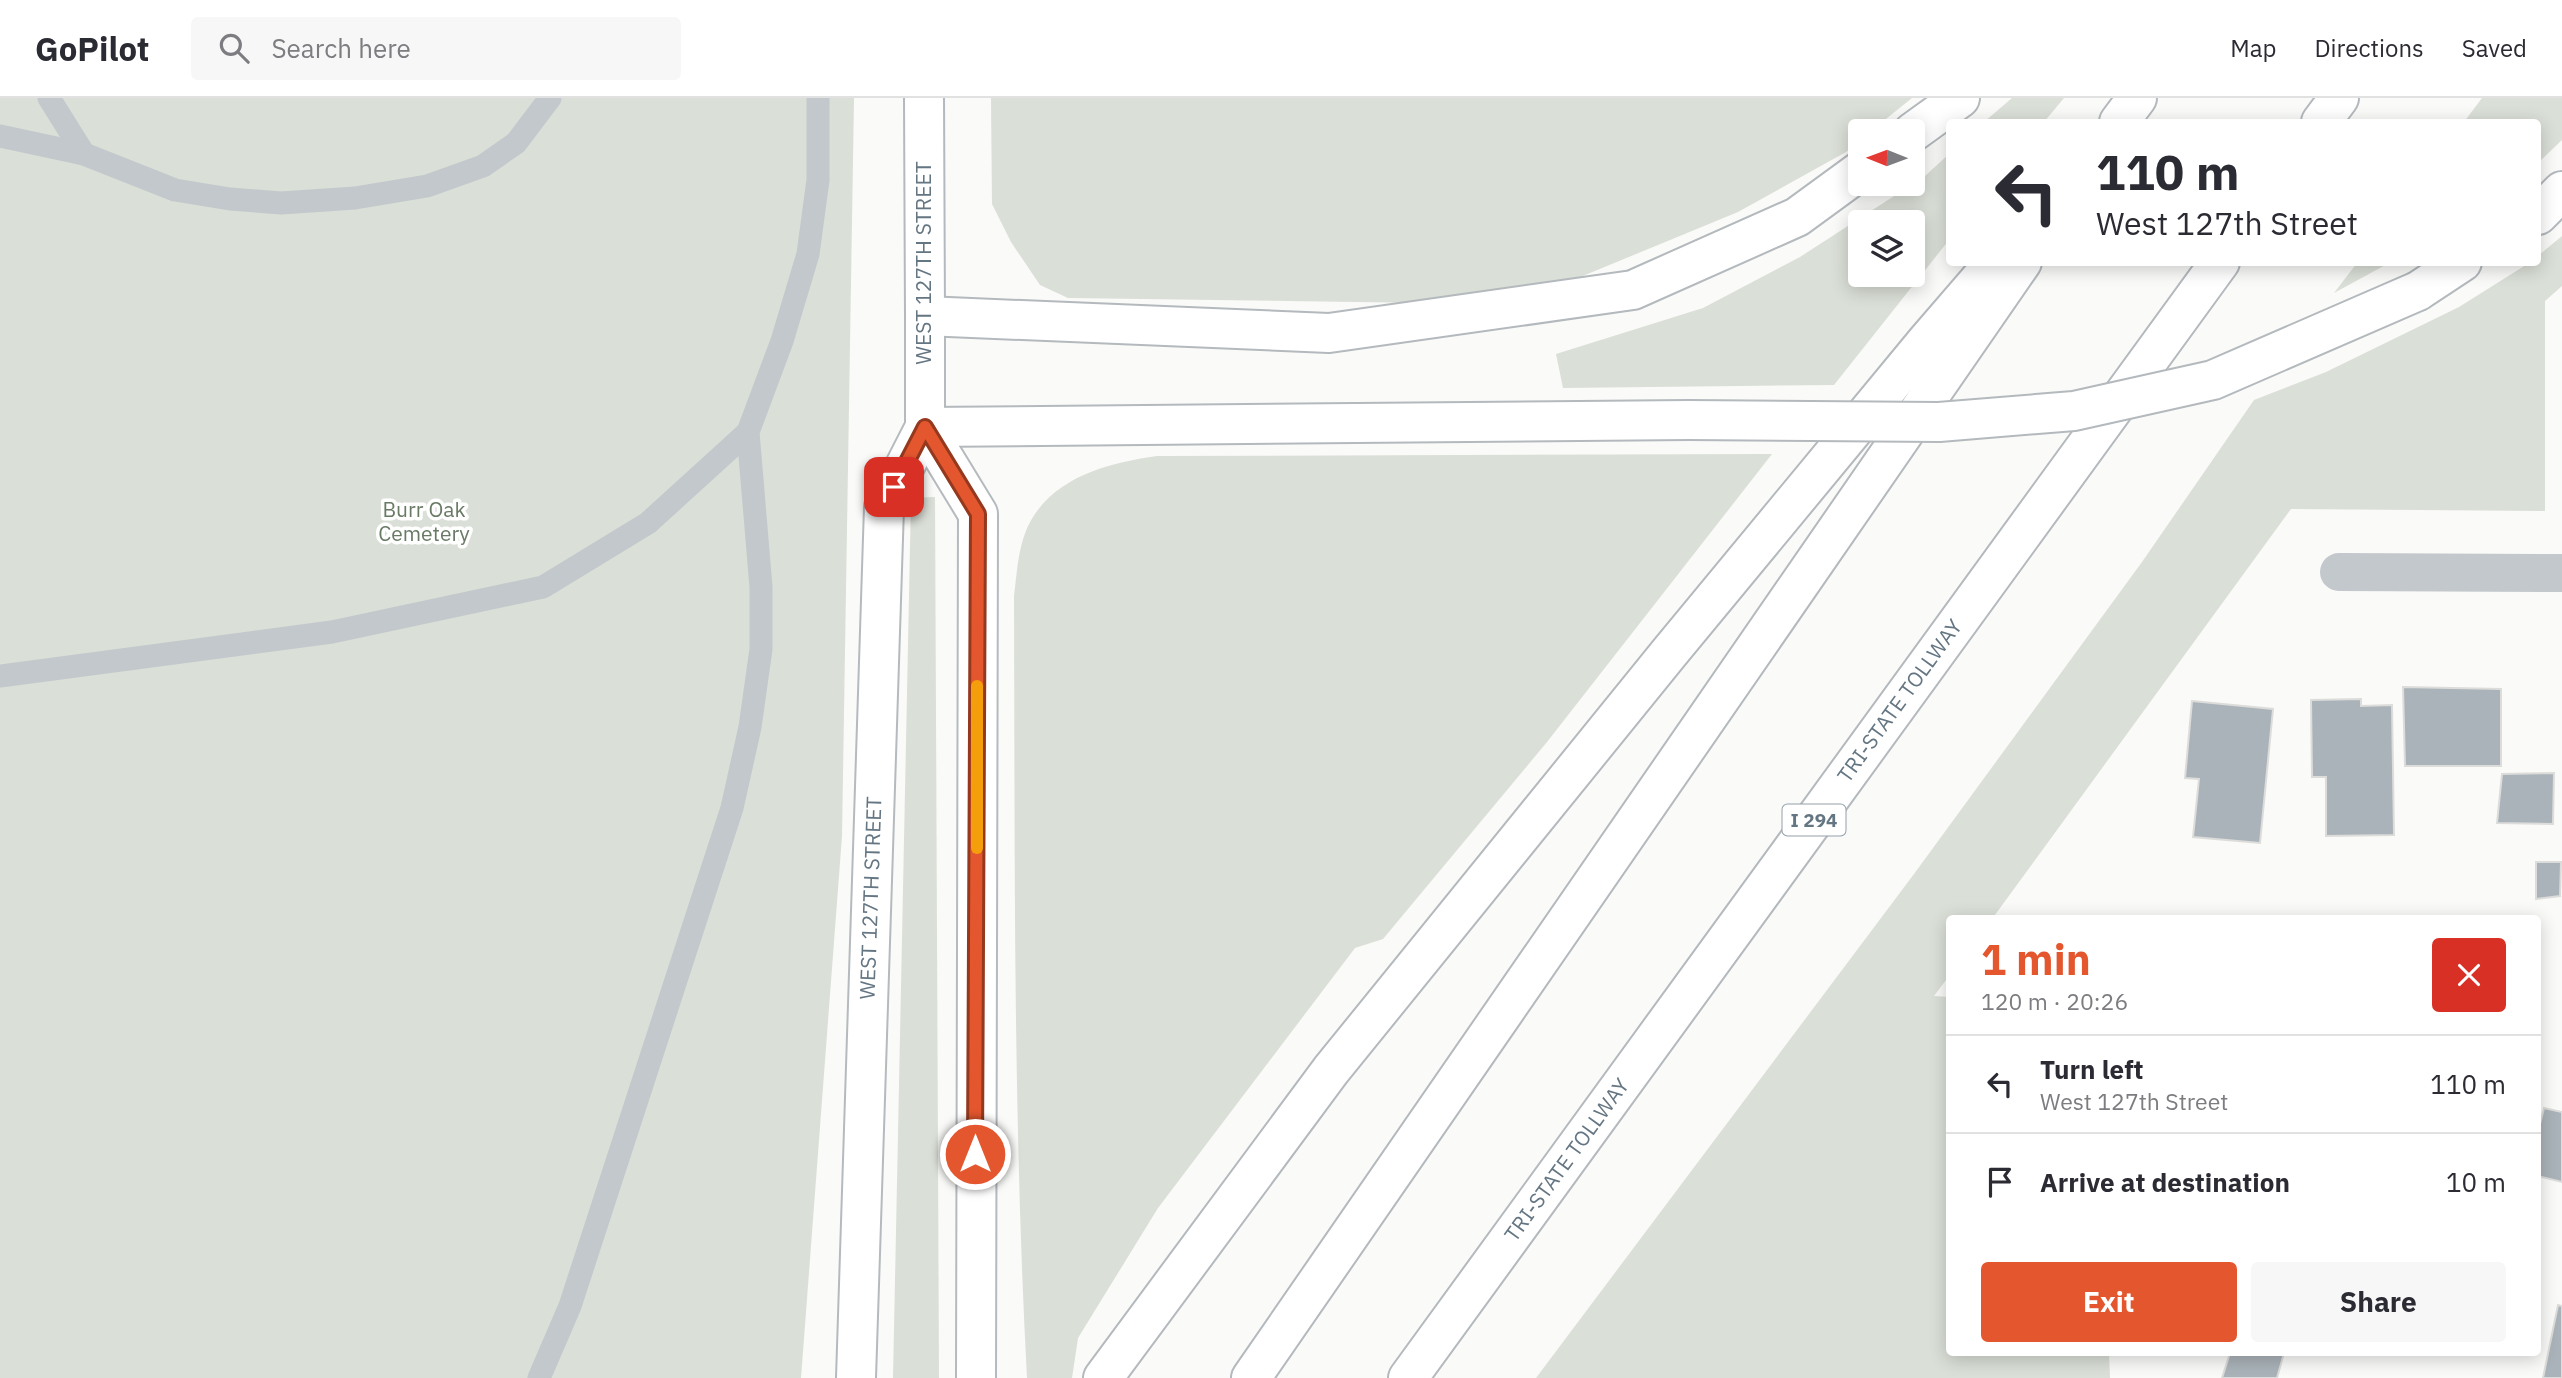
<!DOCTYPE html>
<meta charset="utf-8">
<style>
:root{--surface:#fff;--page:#f7f7f7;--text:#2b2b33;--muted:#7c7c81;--line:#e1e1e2;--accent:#e4572e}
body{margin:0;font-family:"IBM Plex Sans",sans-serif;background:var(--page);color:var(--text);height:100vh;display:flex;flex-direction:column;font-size:26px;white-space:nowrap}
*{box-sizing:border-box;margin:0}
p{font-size:23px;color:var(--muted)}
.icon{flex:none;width:38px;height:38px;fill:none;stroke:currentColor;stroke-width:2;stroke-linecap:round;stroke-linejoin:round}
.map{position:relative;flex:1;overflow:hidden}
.side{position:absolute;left:1946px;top:817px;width:595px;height:441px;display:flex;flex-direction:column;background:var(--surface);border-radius:7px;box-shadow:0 4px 18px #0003}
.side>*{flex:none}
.guide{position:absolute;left:1946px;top:21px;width:595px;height:147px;border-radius:7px;box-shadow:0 4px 18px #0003;background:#fff;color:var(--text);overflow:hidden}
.needle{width:46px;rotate:271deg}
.controls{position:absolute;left:1848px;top:21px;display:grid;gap:14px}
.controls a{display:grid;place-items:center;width:77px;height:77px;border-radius:7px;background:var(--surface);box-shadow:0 4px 18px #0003;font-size:35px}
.pin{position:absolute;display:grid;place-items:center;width:60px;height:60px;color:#fff;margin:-30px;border-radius:14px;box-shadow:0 4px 10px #0006}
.me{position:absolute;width:77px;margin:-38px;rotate:0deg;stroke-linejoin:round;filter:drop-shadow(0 0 5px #0008)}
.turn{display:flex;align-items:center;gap:24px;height:147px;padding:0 35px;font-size:32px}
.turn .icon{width:91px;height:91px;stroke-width:2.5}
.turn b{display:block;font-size:49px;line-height:60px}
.round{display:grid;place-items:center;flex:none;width:74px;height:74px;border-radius:7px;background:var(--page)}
.overview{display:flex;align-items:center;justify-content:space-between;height:119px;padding:0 35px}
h1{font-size:42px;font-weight:800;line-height:52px;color:var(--accent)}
.primary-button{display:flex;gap:14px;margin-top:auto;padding:14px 35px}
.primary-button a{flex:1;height:80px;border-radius:7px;background:var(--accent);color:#fff;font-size:28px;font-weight:800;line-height:80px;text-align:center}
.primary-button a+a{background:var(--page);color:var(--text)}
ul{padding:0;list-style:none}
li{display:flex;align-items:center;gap:21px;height:98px;padding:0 35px;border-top:2px solid var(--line)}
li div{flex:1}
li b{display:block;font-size:26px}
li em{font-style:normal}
header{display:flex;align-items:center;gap:42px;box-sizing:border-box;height:98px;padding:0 35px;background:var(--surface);border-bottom:2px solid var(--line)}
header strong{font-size:33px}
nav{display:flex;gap:38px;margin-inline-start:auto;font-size:24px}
.search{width:490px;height:63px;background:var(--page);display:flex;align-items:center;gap:18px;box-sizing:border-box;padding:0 24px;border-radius:7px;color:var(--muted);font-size:26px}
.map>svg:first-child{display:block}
.green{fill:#dadfd7;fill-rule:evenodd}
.building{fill:#aab3b9;stroke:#dcdcda;stroke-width:2}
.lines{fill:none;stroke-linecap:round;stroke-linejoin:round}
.secondary-casing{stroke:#b3babf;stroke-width:42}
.primary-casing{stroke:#b5babe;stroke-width:42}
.highway-casing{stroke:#b4b9bd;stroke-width:42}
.lane{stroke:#c3c8cc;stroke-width:23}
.street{stroke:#c3c8cc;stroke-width:38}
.secondary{stroke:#fff;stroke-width:38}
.primary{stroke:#fff;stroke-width:38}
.highway{stroke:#fff;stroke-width:38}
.highway-bridge-casing{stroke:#b4b9bd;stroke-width:42;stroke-linecap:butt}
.highway-bridge{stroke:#fff;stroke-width:38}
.route-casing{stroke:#94391e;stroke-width:18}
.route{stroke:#e4572e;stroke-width:12}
.slow{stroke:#f59e0b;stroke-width:12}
.labels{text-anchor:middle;stroke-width:7;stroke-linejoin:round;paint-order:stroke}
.shield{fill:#fff;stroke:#939fa8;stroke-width:2}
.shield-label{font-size:19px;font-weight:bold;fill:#657683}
.street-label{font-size:21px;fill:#657683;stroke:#fff}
.park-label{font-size:21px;fill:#687a64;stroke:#fff}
</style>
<header>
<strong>GoPilot</strong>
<div class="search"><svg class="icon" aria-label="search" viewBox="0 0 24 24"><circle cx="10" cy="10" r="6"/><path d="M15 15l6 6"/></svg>Search here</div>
<nav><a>Map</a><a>Directions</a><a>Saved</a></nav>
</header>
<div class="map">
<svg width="2562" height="1280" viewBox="0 0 2562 1280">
<rect width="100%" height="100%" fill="#fafaf8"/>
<!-- green -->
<g class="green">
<polygon points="0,0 854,0 842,738 801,1280 0,1280"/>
<polygon points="991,0 1912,0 1871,33 1860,33 1860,42 1846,54 1738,114 1573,182 1426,205 1068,200 1040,187 1011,144 992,106"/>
<polygon points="2012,0 2064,0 2044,24 1984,24"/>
<polygon points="2482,0 2562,0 2562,42 2538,65 2538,24 2464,24"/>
<path d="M 1949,56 L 1949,142 L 1834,287 L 1563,290 L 1556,256 L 1703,210 L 1800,159 L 1925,78 ZM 1860,124 L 1913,124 L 1913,177 L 1860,177 Z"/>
<polygon points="2562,138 2562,188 2545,203 2545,413 2291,411 1992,821 1950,821 1949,878 1934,898 1950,899 1950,1255 2109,1255 2110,1280 1536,1280 1914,776 2142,464 2254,302 2326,274 2459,209 2529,165 2538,164 2538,158"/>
<polygon points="2357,165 2389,165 2334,195"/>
<path d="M 1772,356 L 1547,644 L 1383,841 L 1355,850 L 1158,1110 L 1078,1240 L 1072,1280 L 1027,1280 C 1013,1019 1015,759 1014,498 C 1017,474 1018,450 1028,428 C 1052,379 1108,365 1157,358 Z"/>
<polygon points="935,399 939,1280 893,1280 911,400"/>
</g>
<!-- building -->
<g class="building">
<polygon points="2403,589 2501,591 2501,668 2405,668"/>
<polygon points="2361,601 2361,608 2392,607 2394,737 2326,738 2326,679 2312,679 2311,602"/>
<polygon points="2192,603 2273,611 2260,745 2193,739 2199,681 2185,680"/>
<polygon points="2554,675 2553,726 2497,725 2502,676"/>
<polygon points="2536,764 2561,764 2560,798 2536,801"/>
<polygon points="2544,1010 2562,1014 2562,1084 2538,1078 2538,1034"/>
<polygon points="2558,1207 2562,1208 2562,1280 2543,1280"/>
<polygon points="2230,1255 2284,1255 2277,1280 2222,1280"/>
</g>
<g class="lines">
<!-- secondary casing -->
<g class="secondary-casing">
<polyline id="secondary" points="924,0 925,218"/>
</g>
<!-- primary casing -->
<g class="primary-casing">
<g id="primary">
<polyline points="925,329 978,416 976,1280"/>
<polyline points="856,1280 884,409 925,329 925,218"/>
</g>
</g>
<!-- highway casing -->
<g class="highway-casing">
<g id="highway">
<polyline points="2119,24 2137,0"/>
<polyline points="2321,24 2339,0"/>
<polyline points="1913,34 1960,0"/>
<polyline points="2538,117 2562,93"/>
<polyline points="2418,193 2462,164"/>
<polyline points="925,218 1329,235 1633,192 1797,119 1860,73"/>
<polyline points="925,329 1689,322"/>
<polyline points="1103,1280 1331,972 1669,555 1926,244 1995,164"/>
<polyline points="1251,1280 2022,164"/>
<polyline points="1408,1280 2220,164"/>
</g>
</g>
<!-- lane -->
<g class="lane">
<polyline points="49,0 84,56"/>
<polyline points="0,38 84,56 175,92 230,101 281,105 355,100 427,88 483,68 516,45 550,0"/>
<polyline points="0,578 332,534 543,489 648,425 748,334"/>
<polyline points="539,1280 570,1208 732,710 750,629 761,551 761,489 748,334 782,243 808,156 818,82 818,0"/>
</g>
<!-- street -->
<polyline class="street" points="2339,474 2562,475"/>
<!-- secondary -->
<use href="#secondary" class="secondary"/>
<!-- primary -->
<use href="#primary" class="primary"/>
<!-- highway -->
<use href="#highway" class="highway"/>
<!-- highway-bridge casing -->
<g class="highway-bridge-casing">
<polyline id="highway-bridge" points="1689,322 1939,324 2074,313 2213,282 2418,193"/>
</g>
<!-- highway-bridge -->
<use href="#highway-bridge" class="highway-bridge"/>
</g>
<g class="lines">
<!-- route casing -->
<g class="route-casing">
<polyline id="route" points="894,389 925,329 978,416 975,1056"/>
</g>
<!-- route -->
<use href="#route" class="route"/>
<!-- slow -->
<polyline class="slow" points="977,750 977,588"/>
</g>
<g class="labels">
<!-- shield labels -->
<rect class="shield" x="1782.5" y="706.5" width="63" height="31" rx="5"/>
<g class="shield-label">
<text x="1814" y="729">I 294</text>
</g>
<!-- street labels -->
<g class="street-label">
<text transform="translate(924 165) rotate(-90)" y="7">WEST 127TH STREET</text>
<text transform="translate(1900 603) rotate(-54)" y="7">TRI-STATE TOLLWAY</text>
<text transform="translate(871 800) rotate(-88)" y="7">WEST 127TH STREET</text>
<text transform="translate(1567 1062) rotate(-54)" y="7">TRI-STATE TOLLWAY</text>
</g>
<!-- park labels -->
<g class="park-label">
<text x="424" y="419">Burr Oak<tspan x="424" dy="24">Cemetery</tspan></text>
</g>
</g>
</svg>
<div class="controls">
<a><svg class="needle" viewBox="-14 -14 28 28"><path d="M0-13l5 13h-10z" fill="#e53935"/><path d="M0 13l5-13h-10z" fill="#7c7c81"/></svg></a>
<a><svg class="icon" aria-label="layers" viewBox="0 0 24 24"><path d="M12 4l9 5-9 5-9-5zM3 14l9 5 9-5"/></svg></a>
</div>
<div class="pin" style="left:894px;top:389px;background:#d93025"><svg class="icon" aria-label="arrive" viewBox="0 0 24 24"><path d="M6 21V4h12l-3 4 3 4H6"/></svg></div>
<svg class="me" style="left:975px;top:1056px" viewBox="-20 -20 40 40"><circle r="17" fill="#e4572e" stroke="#fff" stroke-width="3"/><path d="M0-11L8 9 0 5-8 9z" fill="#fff"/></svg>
<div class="guide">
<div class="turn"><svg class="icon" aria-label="left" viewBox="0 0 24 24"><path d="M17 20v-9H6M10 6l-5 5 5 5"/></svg><div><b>110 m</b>West 127th Street</div></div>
</div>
<section class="side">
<div class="overview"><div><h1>1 min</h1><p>120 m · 20:26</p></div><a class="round" style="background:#d93025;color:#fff"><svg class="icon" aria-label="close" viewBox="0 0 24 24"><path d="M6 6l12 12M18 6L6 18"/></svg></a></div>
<ul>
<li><svg class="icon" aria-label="left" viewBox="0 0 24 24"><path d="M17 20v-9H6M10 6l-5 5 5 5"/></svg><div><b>Turn left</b><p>West 127th Street</p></div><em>110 m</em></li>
<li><svg class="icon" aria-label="arrive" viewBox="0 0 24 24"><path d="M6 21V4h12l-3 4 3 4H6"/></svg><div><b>Arrive at destination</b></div><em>10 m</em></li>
</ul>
<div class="primary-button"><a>Exit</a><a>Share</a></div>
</section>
</div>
